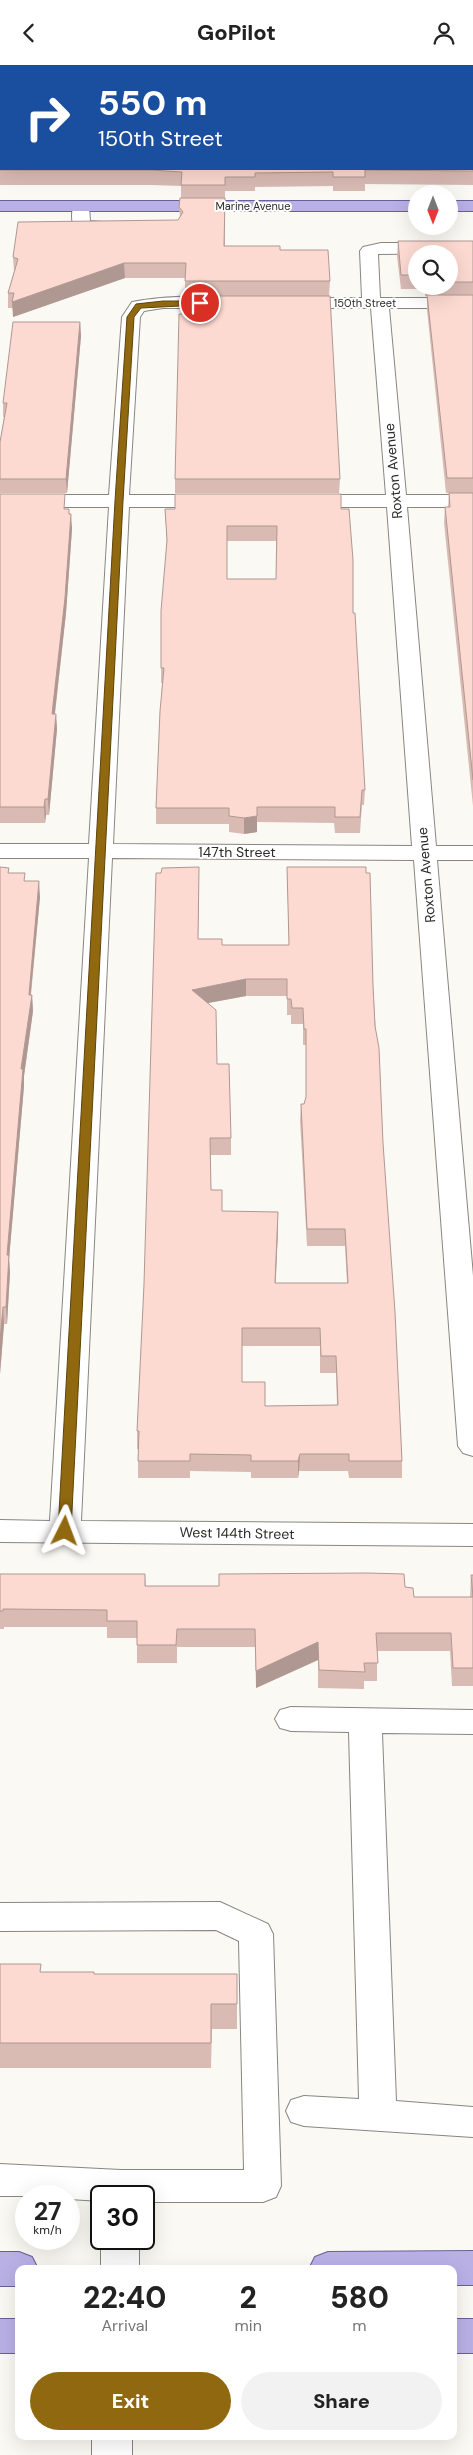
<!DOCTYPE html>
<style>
:root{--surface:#fff;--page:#f2f2f2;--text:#222;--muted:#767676;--accent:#90680f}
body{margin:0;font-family:"DM Sans",sans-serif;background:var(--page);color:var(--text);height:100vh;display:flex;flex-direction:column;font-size:19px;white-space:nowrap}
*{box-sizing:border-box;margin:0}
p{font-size:16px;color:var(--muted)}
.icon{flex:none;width:28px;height:28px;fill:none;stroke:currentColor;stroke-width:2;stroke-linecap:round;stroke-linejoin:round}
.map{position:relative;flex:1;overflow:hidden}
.side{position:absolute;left:15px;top:2200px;width:442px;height:175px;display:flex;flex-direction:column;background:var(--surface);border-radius:10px;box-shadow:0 5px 20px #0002}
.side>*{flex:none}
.guide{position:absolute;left:0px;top:0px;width:474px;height:105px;box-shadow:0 5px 20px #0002;background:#1a4fa0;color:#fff;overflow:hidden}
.needle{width:32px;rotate:180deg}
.buttons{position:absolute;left:408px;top:120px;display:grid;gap:10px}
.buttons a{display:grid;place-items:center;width:50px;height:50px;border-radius:50%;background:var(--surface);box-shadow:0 5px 20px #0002;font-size:25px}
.speed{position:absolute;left:15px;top:2120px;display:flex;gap:10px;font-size:25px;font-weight:700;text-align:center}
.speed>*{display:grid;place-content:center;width:65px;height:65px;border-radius:50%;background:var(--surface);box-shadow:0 5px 20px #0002;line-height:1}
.speed small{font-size:12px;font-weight:400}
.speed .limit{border:2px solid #111;border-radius:8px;background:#fff;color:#111}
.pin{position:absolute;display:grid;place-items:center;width:42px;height:42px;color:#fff;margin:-21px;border:2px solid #fff;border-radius:50%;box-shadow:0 1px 5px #0007}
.me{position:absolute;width:55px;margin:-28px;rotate:3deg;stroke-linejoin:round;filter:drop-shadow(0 0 4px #0008)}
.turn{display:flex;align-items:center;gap:18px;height:105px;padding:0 15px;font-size:22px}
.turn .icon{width:65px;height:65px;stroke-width:2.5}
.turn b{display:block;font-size:35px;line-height:42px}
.eta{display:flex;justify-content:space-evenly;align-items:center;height:85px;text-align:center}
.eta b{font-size:30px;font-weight:800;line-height:35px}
.cta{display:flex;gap:10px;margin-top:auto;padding:10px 15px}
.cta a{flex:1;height:58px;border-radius:30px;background:var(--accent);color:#fff;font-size:20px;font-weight:800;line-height:58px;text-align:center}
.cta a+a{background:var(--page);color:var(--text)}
header{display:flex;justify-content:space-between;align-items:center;height:65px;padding:0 15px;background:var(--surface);font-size:22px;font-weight:800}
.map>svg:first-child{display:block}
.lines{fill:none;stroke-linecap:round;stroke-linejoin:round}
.minor-casing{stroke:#878681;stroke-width:2}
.major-casing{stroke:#695f99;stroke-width:2}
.minor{fill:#fff;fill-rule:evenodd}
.major{fill:#b9b0e6;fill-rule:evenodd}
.wall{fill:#d9bbb4;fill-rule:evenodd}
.shaded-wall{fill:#b09892}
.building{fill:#fcd9d1;stroke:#b09892;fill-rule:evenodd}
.route{fill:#90680f;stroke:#5e440a}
.labels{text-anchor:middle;stroke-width:4;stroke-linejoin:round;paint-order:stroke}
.far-street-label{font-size:11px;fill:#2b2b29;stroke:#fff}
.street-label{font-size:14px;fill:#2b2b29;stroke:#fff}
</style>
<header><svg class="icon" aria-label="back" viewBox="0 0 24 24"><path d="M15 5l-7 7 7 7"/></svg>GoPilot<svg class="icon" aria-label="person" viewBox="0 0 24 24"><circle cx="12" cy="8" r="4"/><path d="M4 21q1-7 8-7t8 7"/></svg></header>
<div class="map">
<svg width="473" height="2390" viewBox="0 0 473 2390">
<rect width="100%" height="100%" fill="#fbf9f4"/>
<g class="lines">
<!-- minor casing -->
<g class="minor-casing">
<g id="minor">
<rect x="157" y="0" width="16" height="1"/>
<rect x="370" y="0" width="16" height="1"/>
<path d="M 81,136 L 87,137 L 89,141 L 90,156 L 117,158 L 120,162 L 117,166 L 75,165 C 71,158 71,144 75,137 Z"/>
<path d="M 381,178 L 473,178 L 473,188 L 378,189 L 380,233 L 473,233 L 473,243 L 389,243 L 406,430 L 473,430 L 473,442 L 407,442 L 436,781 L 473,781 L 473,795 L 437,795 L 473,1211 L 473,1391 L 463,1388 L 458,1381 L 414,795 L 112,793 L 81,1456 L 473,1459 L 473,1481 L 0,1477 L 0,1455 L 50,1456 L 89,793 L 0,793 L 0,779 L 89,779 L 109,442 L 0,442 L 0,430 L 109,430 L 122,252 L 132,237 C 155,232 206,229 228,234 L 231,238 L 228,242 L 222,243 L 163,243 L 144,246 L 140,252 L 129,430 L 214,430 L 221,432 L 224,436 L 221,440 L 214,442 L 129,442 L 113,779 L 412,781 L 387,442 L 304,442 L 297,440 L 294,436 L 297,432 L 304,430 L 386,430 L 371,243 L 295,243 L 289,242 L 286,238 L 289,234 L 295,233 L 362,233 L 360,186 L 363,182 Z"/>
<polygon points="291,1642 473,1645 473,1669 382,1668 396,2036 473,2042 473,2072 304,2061 291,2057 286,2046 291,2035 304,2031 359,2034 349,1667 291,1666 280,1663 275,1654 280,1645"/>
<polygon points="220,1837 268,1859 273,1869 281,2121 276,2132 263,2137 144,2137 144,2131 101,2131 101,2136 69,2134 69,2131 0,2131 0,2099 121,2105 244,2105 239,1876 216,1865 0,1866 0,1838"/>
<rect x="101" y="2174" width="38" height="30"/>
<rect x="92" y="2371" width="40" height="19"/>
</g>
</g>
<!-- major casing -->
<g class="major-casing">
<g id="major">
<rect x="0" y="136" width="416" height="10"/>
<rect x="449" y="136" width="24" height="10"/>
<polygon points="473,2186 473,2220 454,2220 454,2204 309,2204 315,2192 328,2187"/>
<polygon points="0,2187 19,2187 32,2192 38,2204 19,2204 19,2221 0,2221"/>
<rect x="0" y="2254" width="19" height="34"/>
<rect x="454" y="2254" width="19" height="34"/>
</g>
</g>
<!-- minor -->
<use href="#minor" class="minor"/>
<!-- major -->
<use href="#major" class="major"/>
</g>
<!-- wall -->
<g class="wall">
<polygon points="0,0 127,0 127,1 1,1 1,104 472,104 472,1 415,1 415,0 473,0 473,120 365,119 365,126 333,126 333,121 255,122 255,126 225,126 225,181 280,185 330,216 329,231 340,414 339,428 175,428 175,414 185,231 185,213 125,213 13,252 13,243 8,243 8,228 14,207 13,192 178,155 180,153 179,142 181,133 181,121 152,120 0,120"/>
<path d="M 398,176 L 473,176 L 473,741 L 444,458 L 445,442 L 448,442 L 449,428 L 455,428 L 446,428 L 427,245 L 427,231 L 425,231 L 425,224 L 401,224 L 397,191 ZM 416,189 L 449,189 L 449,221 L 416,221 Z"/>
<polygon points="80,257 81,271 67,428 0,428 0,377 4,352 3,352 3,338"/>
<polygon points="0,429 65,444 70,449 72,464 66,548 55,649 56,649 57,664 49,750 46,750 45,758 0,758"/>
<path d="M 165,444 L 341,444 L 353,548 L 365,725 L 364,740 L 362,740 L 360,768 L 335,768 L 334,758 L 257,757 L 257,767 L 244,769 L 229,767 L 229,759 L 156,759 L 156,743 L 162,618 L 161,618 L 161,603 L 167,479 ZM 227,476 L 276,476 L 276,514 L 227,514 Z"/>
<path d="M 287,802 L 373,920 L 402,1396 L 402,1413 L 349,1413 L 348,1406 L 299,1406 L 298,1413 L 251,1413 L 251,1407 L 190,1406 L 190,1413 L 138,1413 L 138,1384 L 137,1384 L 137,1366 L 199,818 L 198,874 L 222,880 L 289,880 ZM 246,931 L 287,931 L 287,950 L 291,950 L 291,959 L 303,959 L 303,980 L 306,980 L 306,1033 L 304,1039 L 301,1039 L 300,1055 L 307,1181 L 345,1181 L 347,1218 L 275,1218 L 278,1164 L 222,1146 L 211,1125 L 210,1090 L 231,1090 L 231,1073 L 217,999 L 208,938 ZM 242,1281 L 320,1281 L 320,1308 L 336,1308 L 337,1340 L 265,1341 L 242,1317 Z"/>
<polygon points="9,808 25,816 40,832 31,930 32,930 33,946 24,1011 24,1021 9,1194 10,1207 7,1259 4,1259 0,1309"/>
<polygon points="0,1509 145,1509 146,1521 405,1522 414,1532 470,1532 471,1510 473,1510 473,1621 452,1621 450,1586 377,1586 377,1616 364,1616 364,1624 318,1623 318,1595 256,1623 255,1582 177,1582 177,1598 137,1598 137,1573 107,1573 107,1562 4,1562 4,1564 0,1564"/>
<polygon points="0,1899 41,1907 94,1909 237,1909 237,1964 212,1964 211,2003 0,2003"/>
</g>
<!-- shaded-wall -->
<g class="shaded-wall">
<polygon points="1,19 1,33 0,33 0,20"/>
<polygon points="124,198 125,213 13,252 12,237"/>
<polygon points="80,257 81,271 67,428 66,414"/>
<polygon points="71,449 72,464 66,548 53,664 52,649"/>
<polygon points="56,649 57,664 49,750 48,734"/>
<polygon points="45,734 46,750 45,758 44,742"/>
<polygon points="257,751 257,767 244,769 244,753"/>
<polygon points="39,816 40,832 29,946 29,930"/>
<polygon points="246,914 246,931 192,941 192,925"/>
<polygon points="32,930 33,946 24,1011 24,1021 9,1194 10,1207 7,1259 6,1242 7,1190 21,1004"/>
<polygon points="278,1147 278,1164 275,1235 275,1218"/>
<polygon points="3,1242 4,1259 0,1309 0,1275"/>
<polygon points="300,1389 299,1406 298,1413 298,1396"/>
<polygon points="318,1577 318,1595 256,1623 256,1606"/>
</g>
<!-- building -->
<g class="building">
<polygon points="0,0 126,0 126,1 1,1 1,19 0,20"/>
<rect x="199" y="0" width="146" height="1"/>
<polygon points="417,0 473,0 473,19 472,1 417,1"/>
<polygon points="472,30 473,106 365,105 365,112 333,112 333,107 255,108 255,112 225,112 225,120 181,120 182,107 151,105 0,105 0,32 1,31 1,104 472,104"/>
<polygon points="180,133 225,133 224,181 280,181 280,185 328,185 330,216 185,216 186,198 124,198 12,237 14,228 8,228 18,194 13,192 18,157 178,155 183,147 179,142"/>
<polygon points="398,176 473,176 473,217 449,217 449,189 416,189 416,210 401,210"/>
<polygon points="427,230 473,230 473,413 447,413"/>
<polygon points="185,231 330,231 340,414 175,414 179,249 184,249"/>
<polygon points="13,257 80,257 66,414 0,414 0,377 7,338 3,338"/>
<polygon points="449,428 473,428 473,715 445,442 450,442"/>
<polygon points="0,429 65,429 64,444 69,444 69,449 71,449 65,533 52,649 56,649 48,734 45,734 44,742 0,742"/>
<path d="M 175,429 L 341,429 L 341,444 L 349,444 L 353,495 L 353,548 L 355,548 L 365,725 L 362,725 L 360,752 L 335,752 L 335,742 L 257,742 L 257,751 L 244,753 L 229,751 L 229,743 L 156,743 L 160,646 L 164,603 L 161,603 L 161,546 L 167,475 L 165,444 L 175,444 ZM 227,461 L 277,461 L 276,514 L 227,514 Z"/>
<polygon points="0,802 9,803 8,808 25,808 24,816 39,816 29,930 32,930 21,1004 23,1004 7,1190 9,1190 6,1242 3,1242 0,1275"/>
<path d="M 199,802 L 198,874 L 222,874 L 222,880 L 289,880 L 287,802 L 366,802 L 366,808 L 370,808 L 373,920 L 375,961 L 379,983 L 383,1078 L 395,1247 L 402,1396 L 349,1396 L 349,1389 L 300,1389 L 298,1396 L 251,1396 L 251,1390 L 190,1389 L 190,1396 L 138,1396 L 139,1366 L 137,1366 L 144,1219 L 156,808 L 161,808 L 162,803 ZM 246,914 L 287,914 L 287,934 L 291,934 L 292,943 L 303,943 L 304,964 L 306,964 L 306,1032 L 304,1039 L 301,1039 L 307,1164 L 345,1164 L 348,1218 L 275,1218 L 278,1147 L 222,1146 L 222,1125 L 211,1125 L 210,1073 L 231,1073 L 229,999 L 217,999 L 216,945 L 192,925 ZM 242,1263 L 320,1263 L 321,1291 L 336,1291 L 338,1340 L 265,1341 L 265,1317 L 242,1317 Z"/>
<polygon points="368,1508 404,1509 405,1522 413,1523 414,1532 473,1532 471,1510 473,1510 473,1603 453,1603 451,1568 376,1568 378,1598 364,1598 365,1607 319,1605 318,1577 256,1606 255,1564 177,1564 176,1580 137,1580 137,1556 107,1556 107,1545 3,1544 3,1546 0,1546 0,1509 145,1509 145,1521 219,1521 219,1509"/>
<polygon points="0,1899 41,1899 40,1907 94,1907 94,1909 237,1909 237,1939 211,1939 211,1978 0,1978"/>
</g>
<!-- route -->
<polygon class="route" points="163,236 200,236 204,238 200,240 141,243 134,252 123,436 71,1466 65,1470 58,1466 115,436 127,252 136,239"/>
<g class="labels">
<!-- far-street labels -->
<g class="far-street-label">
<text x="253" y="145">Marine Avenue</text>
<text x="365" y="242">150th Street</text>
</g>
<!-- street labels -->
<g class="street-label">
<text transform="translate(393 406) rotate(-95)" y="5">Roxton Avenue</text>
<text x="237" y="792">147th Street</text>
<text transform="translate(426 810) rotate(-95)" y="5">Roxton Avenue</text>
<text transform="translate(237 1468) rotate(1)" y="5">West 144th Street</text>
</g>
</g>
</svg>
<div class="buttons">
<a><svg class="needle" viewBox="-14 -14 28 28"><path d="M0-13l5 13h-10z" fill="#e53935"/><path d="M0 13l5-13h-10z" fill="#767676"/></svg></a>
<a><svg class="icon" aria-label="search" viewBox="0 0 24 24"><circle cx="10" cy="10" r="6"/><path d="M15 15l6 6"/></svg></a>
</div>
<div class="speed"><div>27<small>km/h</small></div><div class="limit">30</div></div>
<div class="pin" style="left:200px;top:238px;background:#d93025"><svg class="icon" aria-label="arrive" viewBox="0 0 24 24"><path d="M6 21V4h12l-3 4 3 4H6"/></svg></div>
<svg class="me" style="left:65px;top:1466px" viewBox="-20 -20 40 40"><path d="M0-17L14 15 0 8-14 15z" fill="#90680f" stroke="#fff" stroke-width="4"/></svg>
<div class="guide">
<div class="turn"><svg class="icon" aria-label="right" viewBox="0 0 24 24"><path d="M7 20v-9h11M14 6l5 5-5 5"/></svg><div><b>550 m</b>150th Street</div></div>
</div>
<section class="side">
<div class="eta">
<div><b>22:40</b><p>Arrival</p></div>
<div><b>2</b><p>min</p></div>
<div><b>580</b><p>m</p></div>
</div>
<div class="cta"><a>Exit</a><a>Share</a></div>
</section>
</div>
